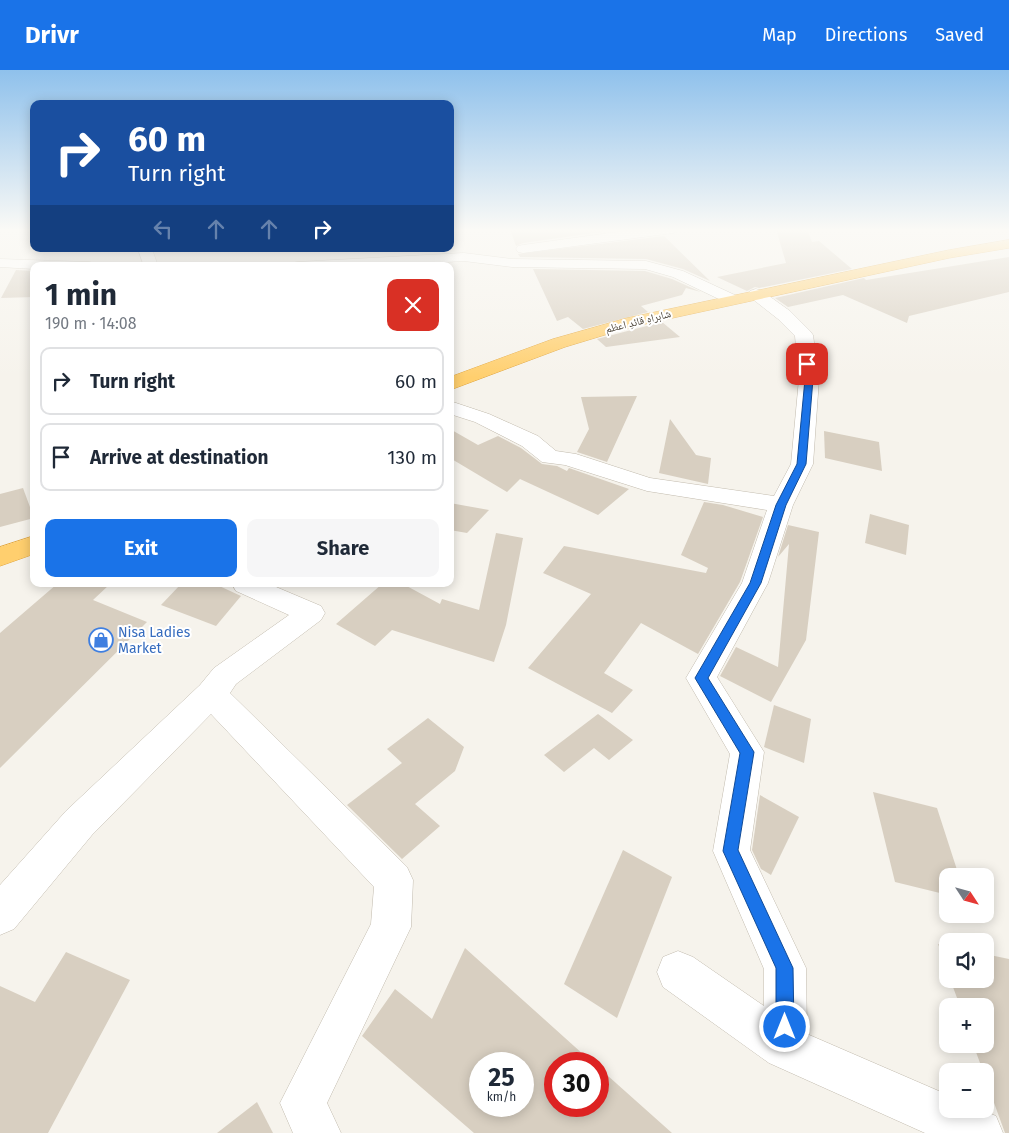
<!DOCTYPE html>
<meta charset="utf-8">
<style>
:root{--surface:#fff;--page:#f6f6f7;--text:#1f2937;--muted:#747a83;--line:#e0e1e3;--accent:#1a73e8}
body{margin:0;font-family:"Fira Sans","Noto Naskh Arabic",sans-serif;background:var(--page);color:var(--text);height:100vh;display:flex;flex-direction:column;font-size:19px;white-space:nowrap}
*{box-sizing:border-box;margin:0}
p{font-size:16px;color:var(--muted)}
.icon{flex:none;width:28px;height:28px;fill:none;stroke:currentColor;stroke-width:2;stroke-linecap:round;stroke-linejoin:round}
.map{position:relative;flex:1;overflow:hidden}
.side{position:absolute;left:30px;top:192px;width:424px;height:325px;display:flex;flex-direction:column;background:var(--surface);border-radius:10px;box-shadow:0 2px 12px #0003}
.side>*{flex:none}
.top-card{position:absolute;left:30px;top:30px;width:424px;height:152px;border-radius:10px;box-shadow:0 2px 12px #0003;background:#1a4fa0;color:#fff;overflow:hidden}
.needle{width:32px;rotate:126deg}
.tools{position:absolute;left:939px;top:798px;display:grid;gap:10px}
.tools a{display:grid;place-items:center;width:55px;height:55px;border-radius:10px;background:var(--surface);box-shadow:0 2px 12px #0003;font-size:25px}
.speed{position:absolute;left:469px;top:982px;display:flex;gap:10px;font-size:25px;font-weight:700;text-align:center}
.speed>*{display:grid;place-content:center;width:65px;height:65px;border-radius:50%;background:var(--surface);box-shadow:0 2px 12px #0003;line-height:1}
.speed small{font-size:12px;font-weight:400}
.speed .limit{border:8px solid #d22;background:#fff;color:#111}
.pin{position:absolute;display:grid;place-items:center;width:42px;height:42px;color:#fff;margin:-21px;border-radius:10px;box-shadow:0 2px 8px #0006}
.me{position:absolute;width:55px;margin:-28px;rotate:0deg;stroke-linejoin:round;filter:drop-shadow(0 0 4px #0008)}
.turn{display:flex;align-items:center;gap:18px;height:105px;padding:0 15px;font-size:22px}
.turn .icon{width:65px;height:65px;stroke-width:2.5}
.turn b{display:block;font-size:35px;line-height:42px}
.lanes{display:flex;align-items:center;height:48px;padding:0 15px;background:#0003;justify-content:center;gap:25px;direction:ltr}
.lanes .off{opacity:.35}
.round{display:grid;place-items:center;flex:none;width:52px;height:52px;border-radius:10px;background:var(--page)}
.head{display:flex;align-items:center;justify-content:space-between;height:85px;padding:0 15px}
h1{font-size:30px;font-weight:700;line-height:38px}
.primary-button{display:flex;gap:10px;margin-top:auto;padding:10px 15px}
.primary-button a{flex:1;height:58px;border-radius:10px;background:var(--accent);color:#fff;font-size:20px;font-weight:700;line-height:58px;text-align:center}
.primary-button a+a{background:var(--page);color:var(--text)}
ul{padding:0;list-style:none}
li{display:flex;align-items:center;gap:15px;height:68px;margin:0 10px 8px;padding:0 5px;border:2px solid var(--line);border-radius:10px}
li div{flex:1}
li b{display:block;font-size:19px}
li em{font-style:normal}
header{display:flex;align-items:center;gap:30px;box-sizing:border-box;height:70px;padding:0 25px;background:var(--accent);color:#fff}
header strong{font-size:24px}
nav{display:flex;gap:28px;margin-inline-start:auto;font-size:18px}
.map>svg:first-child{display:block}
.building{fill:#d8cfc1;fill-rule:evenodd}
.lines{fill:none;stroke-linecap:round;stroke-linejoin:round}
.street-casing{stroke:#c2bbae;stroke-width:1}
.highway-casing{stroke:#e0a43c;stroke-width:1}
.street{fill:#fff;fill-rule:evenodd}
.highway{fill:#ffcf6e;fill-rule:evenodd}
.route{fill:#1a73e8;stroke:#114b97}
.labels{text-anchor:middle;stroke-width:4;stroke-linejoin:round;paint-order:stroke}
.far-street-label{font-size:11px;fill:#4b4439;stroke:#fff}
.shop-label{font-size:14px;fill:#366cbe;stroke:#fff;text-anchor:start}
</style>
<header>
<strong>Drivr</strong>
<nav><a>Map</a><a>Directions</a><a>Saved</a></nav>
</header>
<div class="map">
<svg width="1009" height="1063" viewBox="0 0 1009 1063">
<rect width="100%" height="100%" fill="#f6f3ec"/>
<!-- building -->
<g class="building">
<polygon points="510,159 622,159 523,173 516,176"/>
<polygon points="776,159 807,159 812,172 819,171 852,199 759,218 755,217 747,221 717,207 786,193"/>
<polygon points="664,166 710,211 683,199 646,189 520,187 518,184"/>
<polygon points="1009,187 1009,222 909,246 907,253 843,225 788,237 775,228 864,208 866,210"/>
<polygon points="533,199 645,201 672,209 701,222 686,218 682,225 641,236 648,242 583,259 568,247 557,251"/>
<polygon points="16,200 34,201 34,227 1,228"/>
<polygon points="662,252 680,267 606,277 597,269"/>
<polygon points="637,326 607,392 577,382 589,359 581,327"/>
<polygon points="670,349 696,385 711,388 708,414 659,403"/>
<polygon points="450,359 478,375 498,366 521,378 542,394 557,396 567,401 569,398 629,419 598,445 520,409 507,422 450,388"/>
<polygon points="824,361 879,372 882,401 825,388"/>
<polygon points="23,418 34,448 0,457 0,424"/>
<polygon points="704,432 723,435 763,447 740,512 698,584 641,553 604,603 633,620 612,643 528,598 591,524 543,503 564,476 706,503 708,498 681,485"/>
<polygon points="450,433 489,440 467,463 450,460"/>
<polygon points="870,444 909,455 906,485 865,473"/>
<polygon points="788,455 819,462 806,570 771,632 720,606 736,577 778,597 789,474 778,487"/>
<polygon points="496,463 523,468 506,555 494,592 392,560 375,576 336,554 382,514 403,514 440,534 442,529 479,540"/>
<polygon points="57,514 110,514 93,530 147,552 0,698 0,563"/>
<polygon points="181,514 215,514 241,526 216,556 161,535"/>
<polygon points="774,635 811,649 804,693 764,677"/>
<polygon points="598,644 633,670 609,690 594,678 564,702 544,685"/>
<polygon points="428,648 464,677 455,701 415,734 440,756 402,789 347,735 402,693 387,679"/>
<polygon points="873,722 937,738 959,806 948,806 948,825 895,812"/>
<polygon points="760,725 799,747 771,805 761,799 752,780"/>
<polygon points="623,780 672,807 617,948 564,914"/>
<polygon points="938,874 948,876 948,901"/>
<path d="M 465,878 L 594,994 L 555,994 L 555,1036 L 598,1036 L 598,997 L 672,1063 L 474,1063 L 362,966 L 395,919 L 432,949 ZM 480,994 L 522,994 L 522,1036 L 480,1036 Z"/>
<polygon points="66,882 130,910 48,1063 0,1063 0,916 35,932"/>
<polygon points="985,884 1009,889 1009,1063 1005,1063 985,1008 985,1001 983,1001 973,974 985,974 985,936 960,936 950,909 985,909"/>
<polygon points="257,1032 273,1063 217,1063"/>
</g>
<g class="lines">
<!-- street casing -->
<g class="street-casing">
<g id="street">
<polygon points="639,159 679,159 673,163 523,183 518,182 516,179 518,176 523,175"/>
<polygon points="138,179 152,179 158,196 144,196"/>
<polygon points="464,183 512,189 646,191 683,201 737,226 739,229 737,232 725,232 673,207 645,199 512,197 464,191 374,196 290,196 292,193 297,192"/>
<polygon points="0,189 89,192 94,193 96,196 34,196 34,199 0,197"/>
<polygon points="756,219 762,221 790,241 810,261 813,265 819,309 813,394 793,435 768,513 717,607 764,682 750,780 806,898 807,964 948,1025 948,1039 979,1039 996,1046 1003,1063 925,1063 769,993 663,917 657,902 663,887 678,881 693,887 764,936 764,899 713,781 730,684 686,608 742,513 767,440 647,421 565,395 542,392 522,376 475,352 450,344 450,331 489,344 538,366 556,381 576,384 650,408 774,426 791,394 799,309 795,266 778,249 750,227 748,224 750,221"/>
<polygon points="232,514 269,514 321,536 325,543 321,550 236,614 230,623 407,797 413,810 411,857 327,1033 341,1063 293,1063 280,1033 371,854 374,817 211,644 92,765 14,859 0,865 0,815 66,741 200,615 214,598 289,545 236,521"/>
</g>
</g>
<!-- highway casing -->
<g class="highway-casing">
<g id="highway">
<polygon points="1009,170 1009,178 949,188 631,257 565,277 450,320 450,307 553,269 627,248 949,180"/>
<polygon points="34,466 34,484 0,496 0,477"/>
</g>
</g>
<!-- street -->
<use href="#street" class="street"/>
<!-- highway -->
<use href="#highway" class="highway"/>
</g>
<!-- sky -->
<linearGradient id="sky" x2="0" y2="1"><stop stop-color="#8fc1ec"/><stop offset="0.52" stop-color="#fbfaf6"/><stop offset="1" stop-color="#fbfaf6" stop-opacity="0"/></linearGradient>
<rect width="1009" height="308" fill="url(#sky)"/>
<!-- route -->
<polygon class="route" points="807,292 811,294 813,309 806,394 786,435 761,513 708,608 754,682 738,780 793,898 794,957 791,964 785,966 778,964 776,957 776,898 723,781 740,683 695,608 750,513 776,435 797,394 805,309 804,294"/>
<!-- icons -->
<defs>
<g id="shop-ring" transform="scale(1.25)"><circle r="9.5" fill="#fff" stroke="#3f7fe0" stroke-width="1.5"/><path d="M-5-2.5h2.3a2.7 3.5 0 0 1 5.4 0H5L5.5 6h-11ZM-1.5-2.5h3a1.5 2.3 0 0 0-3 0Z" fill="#3f7fe0"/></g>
</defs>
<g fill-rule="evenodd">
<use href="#shop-ring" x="101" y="570"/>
</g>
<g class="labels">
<!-- far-street labels -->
<g class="far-street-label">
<text transform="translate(638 251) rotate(-14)" y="4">شاہراہِ قائدِ اعظم</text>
</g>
<!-- shop labels -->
<g class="shop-label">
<text x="118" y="567">Nisa Ladies<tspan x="118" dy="16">Market</tspan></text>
</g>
</g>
</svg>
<div class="tools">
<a><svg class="needle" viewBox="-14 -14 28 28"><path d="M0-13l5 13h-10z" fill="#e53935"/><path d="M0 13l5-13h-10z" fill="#747a83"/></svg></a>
<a><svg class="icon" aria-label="sound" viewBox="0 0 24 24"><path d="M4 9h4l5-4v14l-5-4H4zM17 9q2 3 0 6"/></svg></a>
<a>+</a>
<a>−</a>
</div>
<div class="speed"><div>25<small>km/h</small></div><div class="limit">30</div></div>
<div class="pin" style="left:807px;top:294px;background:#d93025"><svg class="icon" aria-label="arrive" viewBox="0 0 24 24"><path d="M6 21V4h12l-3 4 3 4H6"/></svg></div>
<svg class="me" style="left:785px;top:957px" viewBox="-20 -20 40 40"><circle r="17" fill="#1a73e8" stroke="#fff" stroke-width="3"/><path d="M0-11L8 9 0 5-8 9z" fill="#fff"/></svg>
<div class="top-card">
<div class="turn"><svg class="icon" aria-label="right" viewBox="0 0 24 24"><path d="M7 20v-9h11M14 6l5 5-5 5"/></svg><div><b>60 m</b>Turn right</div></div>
<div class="lanes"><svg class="icon off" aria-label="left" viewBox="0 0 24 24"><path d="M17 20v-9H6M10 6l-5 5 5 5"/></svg><svg class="icon off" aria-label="ahead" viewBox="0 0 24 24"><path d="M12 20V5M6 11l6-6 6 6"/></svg><svg class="icon off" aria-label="ahead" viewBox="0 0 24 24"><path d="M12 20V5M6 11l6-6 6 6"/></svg><svg class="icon" aria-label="right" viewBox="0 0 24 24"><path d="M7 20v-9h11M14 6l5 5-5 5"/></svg></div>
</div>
<section class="side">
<div class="head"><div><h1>1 min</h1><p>190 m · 14:08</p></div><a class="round" style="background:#d93025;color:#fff"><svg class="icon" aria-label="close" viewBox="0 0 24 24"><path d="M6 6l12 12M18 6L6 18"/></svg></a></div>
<ul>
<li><svg class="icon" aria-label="right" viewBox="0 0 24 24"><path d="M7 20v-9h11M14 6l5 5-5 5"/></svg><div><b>Turn right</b></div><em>60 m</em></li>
<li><svg class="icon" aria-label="arrive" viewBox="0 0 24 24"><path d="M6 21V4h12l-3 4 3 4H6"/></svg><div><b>Arrive at destination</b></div><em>130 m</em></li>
</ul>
<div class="primary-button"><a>Exit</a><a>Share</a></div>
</section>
</div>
